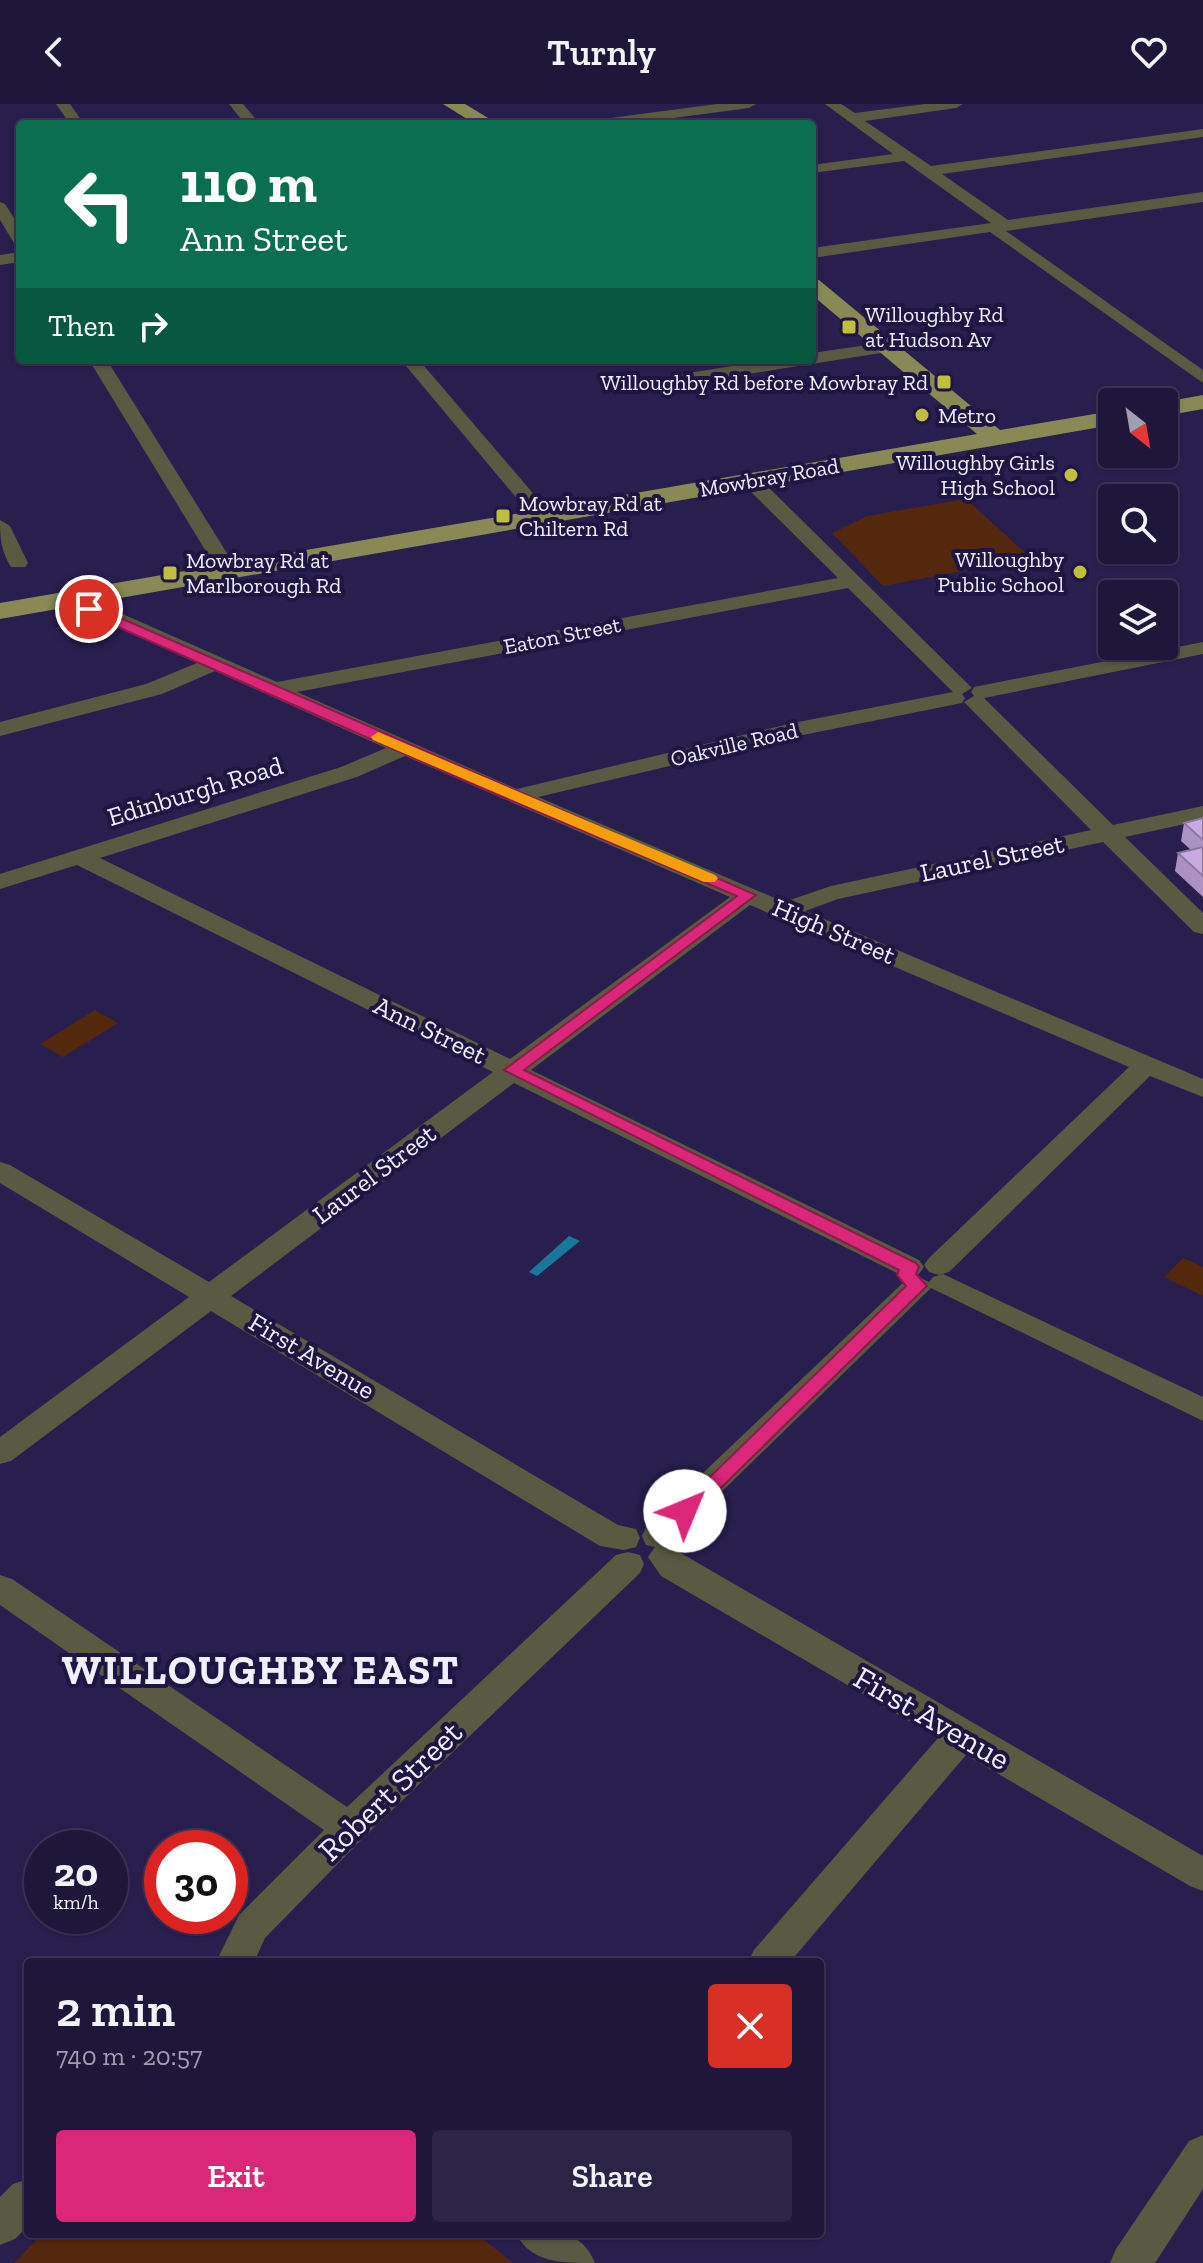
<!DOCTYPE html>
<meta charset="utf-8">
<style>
:root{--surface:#1e173b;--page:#2b2446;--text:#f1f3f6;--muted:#a19faf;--line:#3c3655;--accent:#db2777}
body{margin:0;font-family:"Zilla Slab",serif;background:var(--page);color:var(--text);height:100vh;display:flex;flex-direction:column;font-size:30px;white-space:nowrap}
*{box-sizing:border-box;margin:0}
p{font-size:26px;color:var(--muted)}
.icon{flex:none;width:44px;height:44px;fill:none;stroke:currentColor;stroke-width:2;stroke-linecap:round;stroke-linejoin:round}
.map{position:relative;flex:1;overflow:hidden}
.panel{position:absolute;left:24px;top:1854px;width:800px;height:280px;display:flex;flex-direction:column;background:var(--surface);border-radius:8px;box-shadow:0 2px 6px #0004,0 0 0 2px var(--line)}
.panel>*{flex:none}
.guide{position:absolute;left:16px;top:16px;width:800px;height:244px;border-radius:8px;box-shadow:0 2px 6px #0004,0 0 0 2px var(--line);background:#0b6e4f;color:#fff;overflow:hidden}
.needle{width:52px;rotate:149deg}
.fabs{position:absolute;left:1098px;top:284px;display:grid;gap:16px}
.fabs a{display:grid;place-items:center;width:80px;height:80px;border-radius:8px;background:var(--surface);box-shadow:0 2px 6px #0004,0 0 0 2px var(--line);font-size:40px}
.speed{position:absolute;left:24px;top:1726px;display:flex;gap:16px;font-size:40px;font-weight:700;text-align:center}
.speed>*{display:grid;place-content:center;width:104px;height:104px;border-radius:50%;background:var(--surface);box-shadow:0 2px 6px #0004,0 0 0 2px var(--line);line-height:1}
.speed small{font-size:20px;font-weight:400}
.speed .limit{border:12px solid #d22;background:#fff;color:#111}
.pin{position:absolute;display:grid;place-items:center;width:68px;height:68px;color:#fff;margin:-34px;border:4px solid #fff;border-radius:50%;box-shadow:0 2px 8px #0007}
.me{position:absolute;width:88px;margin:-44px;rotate:45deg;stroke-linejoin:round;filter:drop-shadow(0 0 6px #0008)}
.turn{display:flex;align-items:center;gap:28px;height:168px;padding:0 32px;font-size:36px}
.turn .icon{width:104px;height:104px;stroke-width:2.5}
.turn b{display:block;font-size:56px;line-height:68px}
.then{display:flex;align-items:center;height:76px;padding:0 32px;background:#0003;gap:16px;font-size:30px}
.round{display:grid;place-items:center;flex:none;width:84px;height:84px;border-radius:8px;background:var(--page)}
.summary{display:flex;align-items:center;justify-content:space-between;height:136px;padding:0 32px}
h1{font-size:48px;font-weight:600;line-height:60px}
.action{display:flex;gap:16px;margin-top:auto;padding:16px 32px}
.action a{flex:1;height:92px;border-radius:8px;background:var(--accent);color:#fff;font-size:32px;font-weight:600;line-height:92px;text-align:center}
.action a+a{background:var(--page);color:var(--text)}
header{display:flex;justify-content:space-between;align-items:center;height:104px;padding:0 32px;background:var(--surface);font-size:36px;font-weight:600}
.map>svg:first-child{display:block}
.green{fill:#54280d}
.water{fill:#19789a}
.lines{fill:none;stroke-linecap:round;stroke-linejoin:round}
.minor{fill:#595a41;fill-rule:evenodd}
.major{fill:#898956;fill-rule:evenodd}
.wall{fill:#ab92c2}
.building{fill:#c7aae2;stroke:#8b779e;stroke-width:2}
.route{fill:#db2777;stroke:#8e194d;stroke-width:2}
.slow{fill:#f59e0b}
.poi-dot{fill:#c0be41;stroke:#1f1543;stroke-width:3}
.labels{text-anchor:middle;stroke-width:8;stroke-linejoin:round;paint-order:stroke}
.far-poi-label{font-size:22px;fill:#f0effc;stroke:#1f1543;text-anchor:start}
.far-street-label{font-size:22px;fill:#f0effc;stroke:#1f1543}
.street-label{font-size:26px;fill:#f0effc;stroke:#1f1543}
.near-street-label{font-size:32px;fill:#f0effc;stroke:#1f1543}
.near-district-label{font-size:40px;font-weight:bold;letter-spacing:2px;fill:#f0effc;stroke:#1f1543}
</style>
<header><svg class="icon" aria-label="back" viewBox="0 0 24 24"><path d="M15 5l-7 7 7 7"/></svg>Turnly<svg class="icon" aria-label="heart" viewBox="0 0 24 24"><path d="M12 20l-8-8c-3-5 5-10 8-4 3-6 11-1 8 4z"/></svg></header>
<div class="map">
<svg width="1203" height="2159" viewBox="0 0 1203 2159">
<rect width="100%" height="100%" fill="#281f4f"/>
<!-- green -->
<g class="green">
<polygon points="966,395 1031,454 883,482 832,429 867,412"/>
<polygon points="95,906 118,919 63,953 40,940"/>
<polygon points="1183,1154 1203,1163 1203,1192 1164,1173"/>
<polygon points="42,2130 477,2130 513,2159 14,2159"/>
</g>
<!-- water -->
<polygon class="water" points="569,1132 580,1137 537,1172 529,1168"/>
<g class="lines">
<!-- minor -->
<g class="minor">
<polygon points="56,0 70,0 84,20 70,20"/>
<polygon points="229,0 243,0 260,20 245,20"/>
<polygon points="717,0 756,0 749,4 628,20 588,20 595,16"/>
<polygon points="825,0 841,0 855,9 925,0 963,0 956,4 865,17 931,62 1203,25 1203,33 942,70 1008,116 1203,88 1203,98 1006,127 1203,266 1203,279 990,128 812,154 812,144 991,119 904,57 812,69 812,61 893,50"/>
<polygon points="0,98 5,100 20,123 20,141 14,139 0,116"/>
<polygon points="20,148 20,158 0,161 0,151"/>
<polygon points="888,238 894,239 897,243 894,247 633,288 624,283 633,278 769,256 812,256 812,249"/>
<polygon points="89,256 107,256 238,467 235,471 228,473 218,467"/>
<polygon points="401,256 419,256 549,408 552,412 549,416 535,416"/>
<path d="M 750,370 L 757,372 L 972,584 L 962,590 L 965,594 L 962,599 L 793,633 L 538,693 L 784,798 L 831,782 L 1091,726 L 964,598 L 974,592 L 971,588 L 974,583 L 1203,538 L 1203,550 L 984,594 L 1113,721 L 1203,702 L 1203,716 L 1125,733 L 1203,809 L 1203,830 L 1194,828 L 1103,738 L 838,795 L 805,807 L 1203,975 L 1203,993 L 1150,972 L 949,1168 L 939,1171 L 929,1168 L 924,1161 L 929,1154 L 1129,963 L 750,801 L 531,966 L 919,1156 L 924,1163 L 919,1170 L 909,1173 L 899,1170 L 514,979 L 231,1192 L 618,1421 L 636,1425 L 640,1434 L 636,1443 L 624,1446 L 600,1442 L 211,1207 L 11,1357 L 0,1360 L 0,1333 L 189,1193 L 0,1079 L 0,1058 L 10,1061 L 209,1178 L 493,968 L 77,761 L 0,785 L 0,770 L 341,663 L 386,644 L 215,567 L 162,590 L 0,632 L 0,618 L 146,580 L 197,559 L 63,498 L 60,494 L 63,490 L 77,490 L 277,578 L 838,474 L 743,380 L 741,376 ZM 848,484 L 953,588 L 793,619 L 517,685 L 297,588 ZM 405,652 L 730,793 L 510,955 L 100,754 L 357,673 Z"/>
<path d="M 0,416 L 10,422 L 28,459 L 25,463 L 11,463 C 1,447 0,435 0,416 Z"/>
<polygon points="943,1170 1203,1293 1203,1317 931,1184 667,1441 1203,1752 1203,1787 1190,1782 966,1651 790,1858 748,1858 754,1846 938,1634 661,1472 648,1453 655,1443 646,1441 642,1432 646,1423 907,1175 917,1172 929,1178 933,1173"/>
<polygon points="628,1448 640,1451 644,1460 640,1469 362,1735 265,1834 254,1858 216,1858 239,1811 324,1726 0,1501 0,1471 12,1475 347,1703 616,1451"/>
<polygon points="1203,2031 1203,2085 1155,2159 1110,2159 1116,2145 1189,2037"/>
<polygon points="28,2075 28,2122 15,2135 0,2141 0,2093 13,2080"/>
<path d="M 516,2130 C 551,2130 579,2121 595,2159 C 560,2159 532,2159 516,2130 Z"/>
</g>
<!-- major -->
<g class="major">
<polygon points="443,0 465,0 498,20 475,20"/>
<polygon points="812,174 819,176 1000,326 1112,307 1112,321 0,515 0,499 977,330 812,191"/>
<polygon points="1203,291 1203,305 1164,312 1164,298"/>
</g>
</g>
<!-- wall -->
<polygon class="wall" points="1203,714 1203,793 1175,767 1178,749 1191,746 1181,737 1184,719"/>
<!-- building -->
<g class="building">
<polygon points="1203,714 1203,736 1184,719"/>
<polygon points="1203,743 1203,772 1178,749"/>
</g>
<!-- route -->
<polygon class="route" points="84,502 93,502 756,791 524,966 916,1159 919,1163 916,1170 927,1182 692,1412 678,1412 675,1407 906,1182 897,1171 899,1166 504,966 737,792 479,683 84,508"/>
<!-- slow -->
<polygon class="slow" points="378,628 715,771 718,774 715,778 704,778 373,636 371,633"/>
<!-- markers -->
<g class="poi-dot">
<rect x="841" y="215" width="16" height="16" rx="4"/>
<rect x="936" y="270" width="16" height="16" rx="4"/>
<circle cx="922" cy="311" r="8"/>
<circle cx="1071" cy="371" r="8"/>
<rect x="495" y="404" width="16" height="16" rx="4"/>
<circle cx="1080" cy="468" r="8"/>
<rect x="162" y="461" width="16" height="16" rx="4"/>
</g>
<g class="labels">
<!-- far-poi labels -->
<g class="far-poi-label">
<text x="865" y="218">Willoughby Rd<tspan x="865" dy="25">at Hudson Av</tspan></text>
<text x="928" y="286" text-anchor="end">Willoughby Rd before Mowbray Rd</text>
<text x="938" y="319">Metro</text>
<text x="1055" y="366" text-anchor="end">Willoughby Girls<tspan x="1055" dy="25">High School</tspan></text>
<text x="519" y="407">Mowbray Rd at<tspan x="519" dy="25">Chiltern Rd</tspan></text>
<text x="1064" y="463" text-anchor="end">Willoughby<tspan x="1064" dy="25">Public School</tspan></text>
<text x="186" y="464">Mowbray Rd at<tspan x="186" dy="25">Marlborough Rd</tspan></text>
</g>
<!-- far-street labels -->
<g class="far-street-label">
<text transform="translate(769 373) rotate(-10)" y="8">Mowbray Road</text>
<text transform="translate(562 531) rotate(-11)" y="8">Eaton Street</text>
<text transform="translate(734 640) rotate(-13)" y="8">Oakville Road</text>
</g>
<!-- street labels -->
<g class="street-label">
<text transform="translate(195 687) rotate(-17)" y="9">Edinburgh Road</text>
<text transform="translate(992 754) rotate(-12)" y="9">Laurel Street</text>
<text transform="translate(834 827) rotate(23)" y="9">High Street</text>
<text transform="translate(430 926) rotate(26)" y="9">Ann Street</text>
<text transform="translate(374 1070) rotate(-37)" y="9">Laurel Street</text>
<text transform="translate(312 1252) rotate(31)" y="9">First Avenue</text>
</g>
<!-- near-street labels -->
<g class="near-street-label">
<text transform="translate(932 1614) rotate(30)" y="11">First Avenue</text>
<text transform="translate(390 1687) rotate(-44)" y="11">Robert Street</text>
</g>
<!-- near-district labels -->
<g class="near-district-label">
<text x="261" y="1580">WILLOUGHBY EAST</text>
</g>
</g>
</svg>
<div class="fabs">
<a><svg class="needle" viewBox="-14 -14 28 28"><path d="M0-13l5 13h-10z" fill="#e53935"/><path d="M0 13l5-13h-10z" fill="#a19faf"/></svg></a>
<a><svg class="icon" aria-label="search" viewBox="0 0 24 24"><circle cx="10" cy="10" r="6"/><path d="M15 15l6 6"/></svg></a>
<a><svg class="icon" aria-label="layers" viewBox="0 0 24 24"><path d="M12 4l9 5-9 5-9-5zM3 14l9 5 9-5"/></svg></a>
</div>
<div class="speed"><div>20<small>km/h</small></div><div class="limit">30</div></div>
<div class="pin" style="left:89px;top:505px;background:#d93025"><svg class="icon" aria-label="arrive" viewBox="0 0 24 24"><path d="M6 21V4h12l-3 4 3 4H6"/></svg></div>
<svg class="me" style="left:685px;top:1407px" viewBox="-20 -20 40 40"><circle r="19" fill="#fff"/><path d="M0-13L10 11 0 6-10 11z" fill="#db2777"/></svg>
<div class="guide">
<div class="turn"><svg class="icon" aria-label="left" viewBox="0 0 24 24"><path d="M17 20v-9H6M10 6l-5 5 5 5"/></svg><div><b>110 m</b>Ann Street</div></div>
<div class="then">Then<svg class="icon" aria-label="right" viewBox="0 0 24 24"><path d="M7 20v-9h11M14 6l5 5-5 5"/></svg></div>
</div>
<section class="panel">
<div class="summary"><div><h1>2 min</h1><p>740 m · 20:57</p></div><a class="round" style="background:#d93025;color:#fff"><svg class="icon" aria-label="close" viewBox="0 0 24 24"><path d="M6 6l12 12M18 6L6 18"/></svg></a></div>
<div class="action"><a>Exit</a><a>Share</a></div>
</section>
</div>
